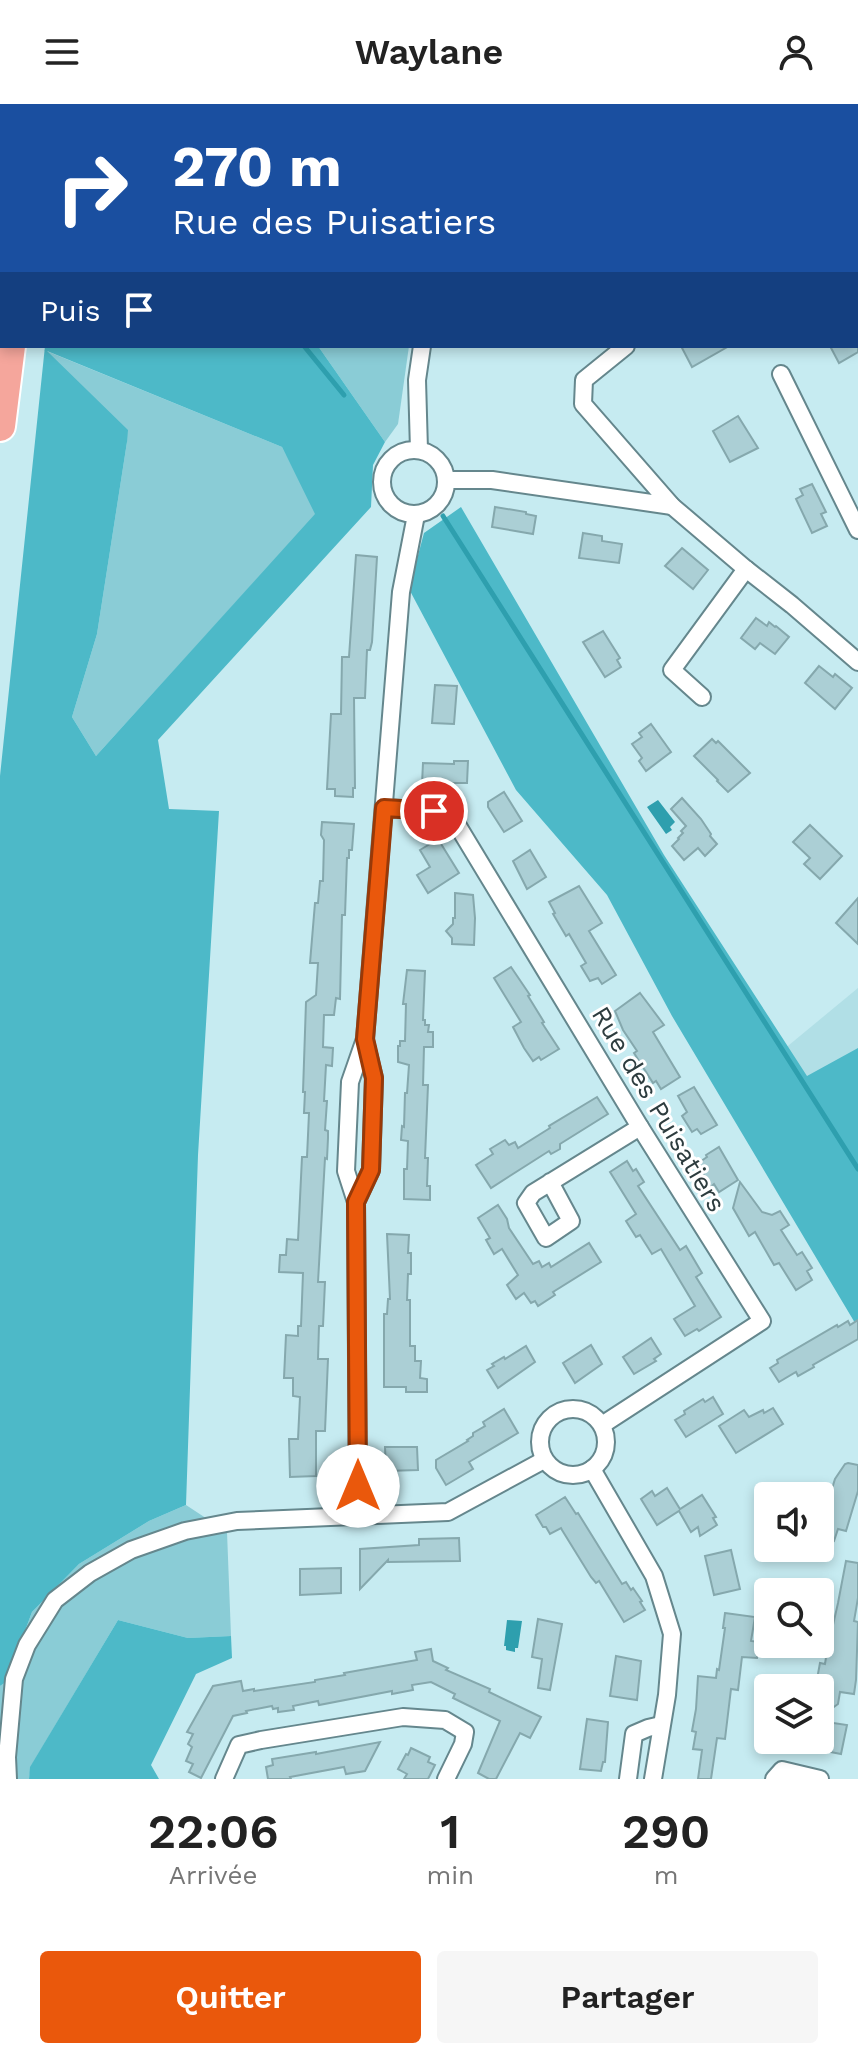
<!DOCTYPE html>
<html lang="fr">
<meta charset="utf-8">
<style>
:root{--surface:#fff;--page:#f6f6f6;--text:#222;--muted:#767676;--accent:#ea580c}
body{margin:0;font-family:"Work Sans",sans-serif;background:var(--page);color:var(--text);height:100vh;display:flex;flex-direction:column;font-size:30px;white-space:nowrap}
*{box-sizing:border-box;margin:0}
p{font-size:26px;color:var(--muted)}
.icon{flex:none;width:44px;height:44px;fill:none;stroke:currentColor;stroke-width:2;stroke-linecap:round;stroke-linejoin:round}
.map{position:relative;height:1675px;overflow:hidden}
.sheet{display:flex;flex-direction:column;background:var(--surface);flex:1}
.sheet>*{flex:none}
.guide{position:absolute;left:0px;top:0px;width:858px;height:244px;box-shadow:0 4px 12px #0003;background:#1a4fa0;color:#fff;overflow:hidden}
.fabs{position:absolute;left:754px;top:1378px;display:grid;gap:16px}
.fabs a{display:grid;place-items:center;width:80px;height:80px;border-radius:8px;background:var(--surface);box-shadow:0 4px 12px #0003;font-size:40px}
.pin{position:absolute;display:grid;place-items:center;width:68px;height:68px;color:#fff;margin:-34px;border:4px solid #fff;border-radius:50%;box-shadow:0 2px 8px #0007}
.me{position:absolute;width:88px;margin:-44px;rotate:0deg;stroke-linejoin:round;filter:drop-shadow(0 0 6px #0008)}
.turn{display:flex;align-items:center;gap:28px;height:168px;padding:0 40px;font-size:36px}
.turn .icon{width:104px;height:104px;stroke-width:2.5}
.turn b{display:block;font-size:56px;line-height:68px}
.then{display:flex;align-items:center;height:76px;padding:0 40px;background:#0003;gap:16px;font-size:30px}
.eta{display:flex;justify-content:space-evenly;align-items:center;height:136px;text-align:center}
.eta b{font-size:48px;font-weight:600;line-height:56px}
.action{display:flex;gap:16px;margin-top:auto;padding:16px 40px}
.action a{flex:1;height:92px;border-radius:8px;background:var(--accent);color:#fff;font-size:32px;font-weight:600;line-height:92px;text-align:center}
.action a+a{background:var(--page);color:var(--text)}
header{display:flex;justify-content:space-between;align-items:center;height:104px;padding:0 40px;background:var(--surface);font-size:36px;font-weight:600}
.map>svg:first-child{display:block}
.built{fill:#b1dfe6}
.green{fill:#8accd6}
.forest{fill:#4db9c8;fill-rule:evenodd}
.water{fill:#2e9fae}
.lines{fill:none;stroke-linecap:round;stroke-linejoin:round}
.stream{stroke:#2e9fae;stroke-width:5}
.building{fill:#abcfd5;stroke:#85a8ad;stroke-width:2}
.street-casing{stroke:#65878d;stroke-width:20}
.highway-casing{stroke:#fff;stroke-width:34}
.street{stroke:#fff;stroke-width:16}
.highway{stroke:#f5a69c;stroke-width:30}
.route-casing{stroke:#983908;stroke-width:20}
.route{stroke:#ea580c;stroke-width:14}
.labels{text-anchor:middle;stroke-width:6;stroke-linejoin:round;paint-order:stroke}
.street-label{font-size:26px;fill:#2d3c3e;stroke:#fff}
</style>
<header><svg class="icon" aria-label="menu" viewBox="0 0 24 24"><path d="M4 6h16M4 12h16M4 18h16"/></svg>Waylane<svg class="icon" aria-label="person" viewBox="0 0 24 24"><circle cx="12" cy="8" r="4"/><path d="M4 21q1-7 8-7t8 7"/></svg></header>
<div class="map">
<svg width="858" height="1675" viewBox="0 0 858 1675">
<rect width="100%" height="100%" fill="#c6ebf1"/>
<!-- built -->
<polygon class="built" points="858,884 858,1082 777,951"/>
<!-- green -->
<g class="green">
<rect x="77" y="0" width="377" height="2"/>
<polygon points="318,242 409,242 398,320 385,338"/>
<polygon points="44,246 282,343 316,410 96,652 72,613 97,530 127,338"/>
<polygon points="186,1401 227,1428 231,1532 188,1534 118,1516 31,1662 29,1675 0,1675 0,1582 6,1578 32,1508 79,1460 149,1417"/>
</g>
<!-- forest -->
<g class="forest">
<path d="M 45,242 L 318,242 L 385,338 L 373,361 L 371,403 L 158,636 L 169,705 L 219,707 L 198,1051 L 186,1401 L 149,1417 L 79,1460 L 32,1508 L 6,1578 L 0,1582 L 0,672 ZM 47,247 L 282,343 L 315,410 L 96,652 L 72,613 L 97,530 L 127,338 L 128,326 Z"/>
<polygon points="461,403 664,751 807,972 858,944 858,1224 672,912 607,791 516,686 409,485 424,429"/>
<polygon points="118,1516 188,1534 231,1532 232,1554 196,1570 151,1661 159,1675 29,1675 30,1663"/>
</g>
<!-- water -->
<g class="water">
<polygon points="658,696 675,718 670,723 672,726 666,730 647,703"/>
<polygon points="507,1516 522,1517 518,1544 515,1544 515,1548 506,1546 506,1542 504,1542"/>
</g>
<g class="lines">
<!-- stream -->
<g class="stream">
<polyline points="304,242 344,291"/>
<polyline points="443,412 858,1065"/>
</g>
</g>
<!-- building -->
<g class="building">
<polygon points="681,242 729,242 692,263"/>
<polygon points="830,242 858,242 858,248 839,259"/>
<polygon points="738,312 758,344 730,358 713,327"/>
<polygon points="812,380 826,408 821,410 827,422 812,429 796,395 803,391 800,385"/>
<polygon points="495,403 526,408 526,410 536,412 533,430 492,423"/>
<polygon points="583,429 602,432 602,437 622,440 619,459 579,454"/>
<polygon points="682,444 708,466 693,485 665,462"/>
<polygon points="356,451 377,453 372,538 370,546 367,546 365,594 354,594 355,684 353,684 353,693 335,692 335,685 327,685 331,610 341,610 342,553 349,553"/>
<polygon points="756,514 767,522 769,518 775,523 776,522 789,533 775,550 760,539 755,545 741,534"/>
<polygon points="603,527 620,554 617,556 621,563 605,573 583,538"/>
<polygon points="819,562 833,573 835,570 852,584 835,605 805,579"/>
<polygon points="435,581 457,582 454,620 432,619"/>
<polygon points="651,620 671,648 646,667 639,657 642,654 632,640 642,633 639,629"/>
<polygon points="712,635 716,639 718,637 750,669 728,688 717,677 718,676 694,652"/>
<polygon points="454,657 468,657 467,679 453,679 453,683 422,680 423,659 454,660"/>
<polygon points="504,688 522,717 504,728 488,703 488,698"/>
<polygon points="682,694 701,715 711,730 710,732 717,740 705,752 698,744 684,756 672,742 679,735 678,734 683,729 681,727 686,722 671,705"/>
<polygon points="322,718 354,720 352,746 349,746 349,754 347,754 345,811 342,811 340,895 336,894 334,911 324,911 323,943 333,944 332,962 326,961 324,997 327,997 325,1026 328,1027 328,1034 327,1055 325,1054 318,1178 325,1178 323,1222 319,1222 318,1255 328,1255 325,1327 316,1327 316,1372 290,1373 289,1335 298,1335 300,1293 293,1292 293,1274 284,1274 286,1231 298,1232 298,1222 301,1222 303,1169 279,1168 280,1151 286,1151 287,1135 298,1136 302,1053 307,1053 309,1009 304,1009 305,988 303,988 306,898 316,891 318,859 310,859 315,799 318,799 320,777 323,777 324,736 321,731"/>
<polygon points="810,721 842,752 820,775 804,760 810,754 793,738"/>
<polygon points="438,735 459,769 428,789 417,771 430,763 420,746"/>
<polygon points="530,746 546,773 527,785 513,757"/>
<polygon points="579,782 602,819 589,827 616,871 602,880 598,874 590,877 581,862 586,859 569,830 566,832 553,810 555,809 549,798"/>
<polygon points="455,789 473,791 475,814 474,841 452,840 452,834 446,827 453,820 453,814 455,814"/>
<polygon points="858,794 858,840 836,819"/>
<polygon points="511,863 530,891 528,892 544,918 542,919 559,945 541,956 539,953 533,957 524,944 513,923 521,918 494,874"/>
<polygon points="407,866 425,867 423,916 425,916 425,921 429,921 428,928 433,928 433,943 424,943 423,981 428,981 425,1054 428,1054 427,1082 430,1082 430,1096 404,1095 404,1065 407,1065 408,1037 401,1036 402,1022 404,1023 405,989 407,989 409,961 398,958 398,942 400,942 400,937 405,937 406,900 403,900"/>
<polygon points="640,889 664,921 653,928 680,973 661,985 656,977 653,979 634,949 637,947 623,926 615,907"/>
<polygon points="694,983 717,1021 701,1030 697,1025 692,1028 682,1012 687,1008 678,992"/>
<polygon points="597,993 608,1010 560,1040 560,1045 551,1050 549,1047 491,1084 476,1061 493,1050 490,1045 505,1036 509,1041 515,1038 518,1044 550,1024 549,1022"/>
<polygon points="719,1043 738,1076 719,1088 714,1080 711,1083 697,1060 707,1053 706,1051"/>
<polygon points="627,1057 633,1067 636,1065 644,1078 638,1082 680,1146 686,1142 702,1169 696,1173 721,1213 699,1227 697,1225 685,1232 674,1215 695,1202 661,1145 652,1150 640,1131 636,1133 626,1117 636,1110 610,1068"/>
<polygon points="740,1078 762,1108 772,1111 780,1107 789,1121 781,1126 797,1151 802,1148 812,1164 807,1167 812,1176 796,1186 779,1159 774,1161 755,1128 749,1132 733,1104"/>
<polygon points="498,1101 507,1115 509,1124 533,1160 539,1157 542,1163 549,1159 551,1163 589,1139 601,1158 553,1188 555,1191 538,1202 535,1197 531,1199 524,1189 516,1195 507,1181 518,1171 502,1145 494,1150 486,1136 490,1134 478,1114"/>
<polygon points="387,1130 409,1131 408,1149 411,1149 411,1170 408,1170 407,1196 410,1196 410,1242 415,1242 415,1257 421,1257 420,1274 427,1275 427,1288 406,1288 406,1283 384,1283 384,1210 387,1210 388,1195 390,1195"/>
<polygon points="858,1216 858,1235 813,1261 814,1263 798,1272 796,1268 779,1278 770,1264 778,1259 777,1256 837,1221 838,1223 848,1217 850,1221"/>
<polygon points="651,1234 661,1250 654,1255 656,1257 634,1270 623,1253"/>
<polygon points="591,1241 602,1260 575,1279 563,1259"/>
<polygon points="526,1242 535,1258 498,1284 487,1266 494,1262 492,1260 504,1253 505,1255"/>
<polygon points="713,1293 723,1310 686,1333 675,1316 685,1310 684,1307 703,1295 705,1298"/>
<polygon points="773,1304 783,1320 736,1349 719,1322 744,1306 749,1313 763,1306 764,1309"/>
<polygon points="504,1305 518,1329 469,1358 473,1365 446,1381 436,1364 436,1356 468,1337 467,1336 473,1332 473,1329 485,1322 483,1318"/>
<polygon points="385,1343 417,1343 418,1366 386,1367"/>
<polygon points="848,1359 858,1361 858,1387 846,1427 838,1425 834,1437 820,1433 820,1423 823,1411 820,1410 820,1408 825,1390 830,1391 835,1375 845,1360"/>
<polygon points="667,1384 680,1405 702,1391 716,1413 713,1414 717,1421 700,1432 698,1423 691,1428 679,1407 657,1421 641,1395 652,1387 655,1392"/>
<polygon points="565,1393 576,1410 578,1409 622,1480 626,1478 631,1486 633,1484 642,1497 640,1498 645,1506 624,1518 599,1477 596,1479 591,1473 562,1426 561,1424 550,1430 546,1423 543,1423 536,1411"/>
<polygon points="459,1434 460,1457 388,1458 388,1456 360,1485 360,1445 419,1441 419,1435"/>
<polygon points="731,1446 740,1485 714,1491 705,1452"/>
<polygon points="846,1457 858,1459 858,1494 854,1517 858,1518 856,1576 854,1590 840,1588 838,1600 820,1613 820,1584 818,1584 820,1576 817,1575 820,1559 825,1560 831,1521 833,1521 838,1499"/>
<polygon points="341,1464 341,1489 300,1491 300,1465"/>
<polygon points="725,1509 755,1513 751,1537 759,1538 757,1554 742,1553 738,1586 731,1585 725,1635 717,1634 711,1675 698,1675 702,1646 693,1645 696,1628 692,1627 696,1605 698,1572 716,1574 717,1565 719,1566 725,1524 723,1524"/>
<polygon points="538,1515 562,1520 550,1586 538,1584 542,1555 532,1553"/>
<polygon points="431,1545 433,1557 448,1564 446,1566 490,1585 489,1588 541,1613 530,1634 520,1629 496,1675 489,1675 478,1669 500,1617 453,1594 455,1590 431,1578 412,1581 413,1586 392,1590 392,1587 319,1601 318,1597 293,1602 294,1606 278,1608 278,1604 273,1605 272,1602 246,1607 247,1609 233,1612 201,1674 189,1668 193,1660 186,1657 192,1643 188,1640 193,1630 187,1628 213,1582 241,1577 243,1587 254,1585 254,1587 315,1578 315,1576 345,1571 344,1569 417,1556 415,1548"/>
<polygon points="616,1552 641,1557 637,1596 610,1592"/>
<polygon points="587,1615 608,1618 605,1658 603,1658 601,1667 580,1665"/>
<polygon points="820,1617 847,1621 841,1650 820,1646"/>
<polygon points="380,1638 365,1667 346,1670 344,1663 290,1673 291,1675 268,1675 266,1663 273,1661 272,1655 316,1648 316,1650"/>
<polygon points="411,1644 430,1653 428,1658 435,1661 428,1675 404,1675 407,1670 398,1665 406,1650 408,1651"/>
</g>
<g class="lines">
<!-- street casing -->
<g class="street-casing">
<g id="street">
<polyline points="463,2 463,0"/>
<polyline points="856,57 858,55"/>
<polyline points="626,242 584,276 583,300 672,402 746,465 792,501 858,558"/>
<polyline points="781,270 858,426"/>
<circle cx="414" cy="378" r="32"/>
<polyline points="419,346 417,276 422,242"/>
<polyline points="446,376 492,376 672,402"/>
<polyline points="702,593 672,566 746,465"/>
<polyline points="384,704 434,707 453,714 640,1023 762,1217 602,1321"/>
<polyline points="550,1078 571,1117 546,1134 526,1099 533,1089 640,1023"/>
<polyline points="356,1098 371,1066 374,974 365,937"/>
<circle cx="573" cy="1338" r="33"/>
<polyline points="592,1365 654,1472 672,1530 667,1591 653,1675"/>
<polyline points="358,1412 356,1098 346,1067 350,978 365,935 401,488 416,411"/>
<polyline points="8,1675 7,1653 14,1575 27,1541 55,1496 90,1469 131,1446 185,1427 237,1417 448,1408 544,1356"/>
<polyline points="224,1675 239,1641 261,1636 403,1613 445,1616 465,1628 463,1640 446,1675"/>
<polyline points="628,1675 634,1630 648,1624 661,1621"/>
<polyline points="774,1675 782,1666 820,1675"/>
</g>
</g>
<!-- highway casing -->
<g class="highway-casing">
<g id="highway">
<polyline points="12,2 12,0"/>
<polyline points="41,2 42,0"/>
<polyline points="0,97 2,81"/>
<polyline points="0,322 10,242"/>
</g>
</g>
<!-- street -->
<use href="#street" class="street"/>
<!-- highway -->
<use href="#highway" class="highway"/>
</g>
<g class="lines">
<!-- route casing -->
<g class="route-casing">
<polyline id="route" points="358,1382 356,1098 371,1066 374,974 365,935 384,704 434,707"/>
</g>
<!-- route -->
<use href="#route" class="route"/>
</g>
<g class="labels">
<!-- street labels -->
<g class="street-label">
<text transform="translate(659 1005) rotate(59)" y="9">Rue des Puisatiers</text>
</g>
</g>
</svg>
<div class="fabs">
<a><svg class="icon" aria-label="sound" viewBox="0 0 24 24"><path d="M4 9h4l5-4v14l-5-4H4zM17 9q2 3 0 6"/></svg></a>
<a><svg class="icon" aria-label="search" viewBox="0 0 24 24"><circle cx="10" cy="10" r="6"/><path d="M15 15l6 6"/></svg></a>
<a><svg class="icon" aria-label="layers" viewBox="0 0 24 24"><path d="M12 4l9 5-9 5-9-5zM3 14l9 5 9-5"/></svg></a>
</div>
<div class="pin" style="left:434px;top:707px;background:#d93025"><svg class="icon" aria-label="arrive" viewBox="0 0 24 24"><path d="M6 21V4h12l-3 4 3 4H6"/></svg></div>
<svg class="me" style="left:358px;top:1382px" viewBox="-20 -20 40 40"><circle r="19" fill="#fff"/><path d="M0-13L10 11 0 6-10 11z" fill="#ea580c"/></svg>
<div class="guide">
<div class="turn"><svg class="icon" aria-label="right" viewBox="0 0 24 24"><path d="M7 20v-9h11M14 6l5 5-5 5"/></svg><div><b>270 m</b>Rue des Puisatiers</div></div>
<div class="then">Puis<svg class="icon" aria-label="arrive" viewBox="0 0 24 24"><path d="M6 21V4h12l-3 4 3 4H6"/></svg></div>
</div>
</div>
<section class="sheet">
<div class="eta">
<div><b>22:06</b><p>Arrivée</p></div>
<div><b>1</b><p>min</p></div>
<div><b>290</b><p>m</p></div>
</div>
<div class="action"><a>Quitter</a><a>Partager</a></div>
</section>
